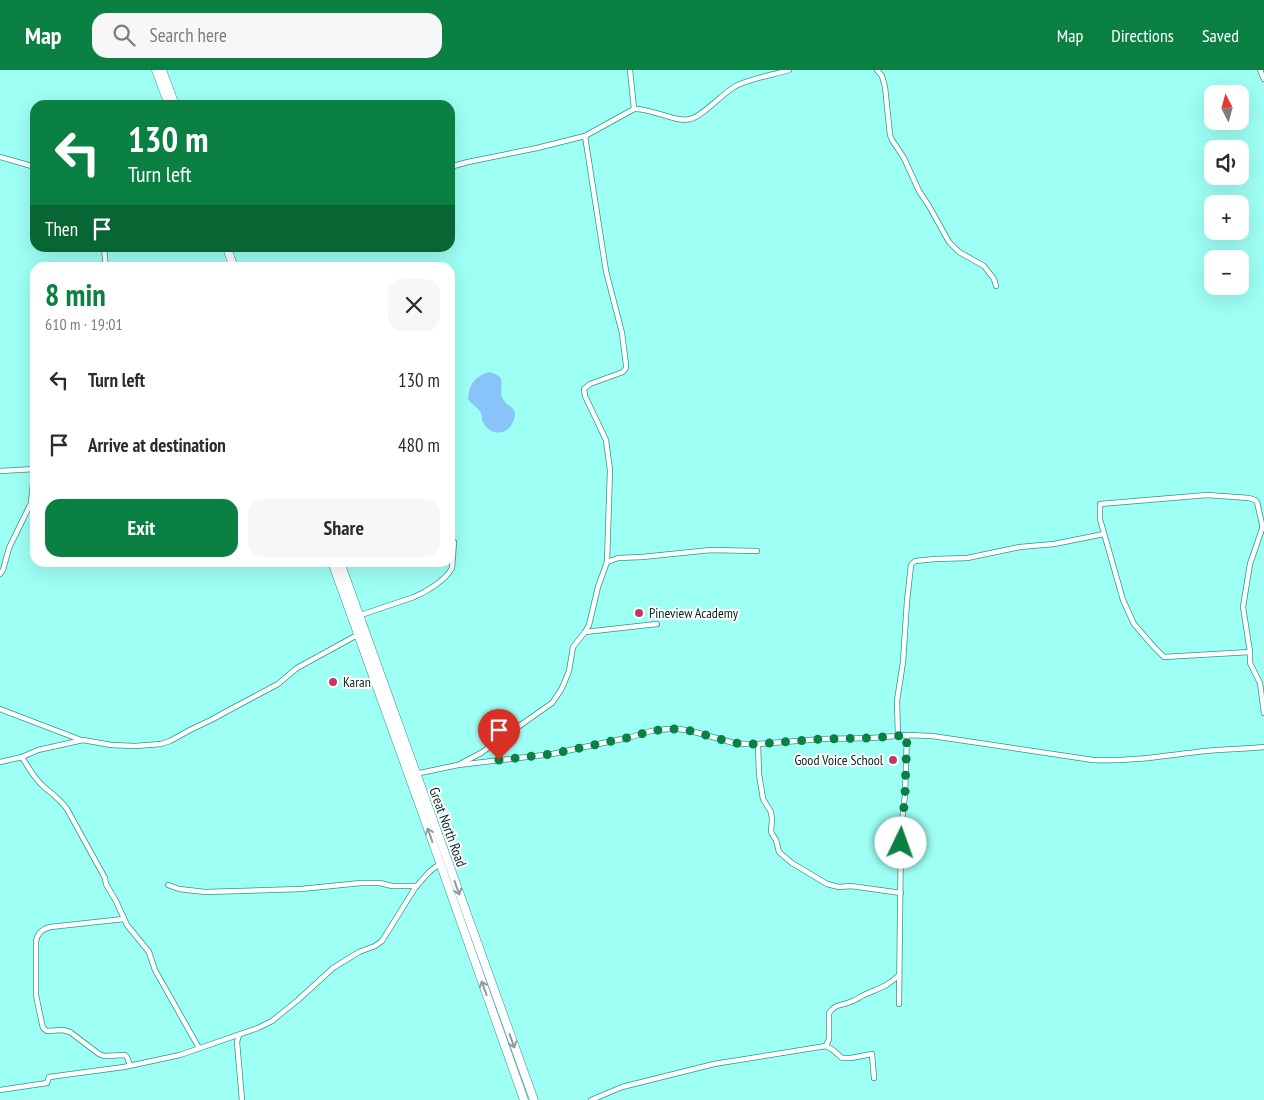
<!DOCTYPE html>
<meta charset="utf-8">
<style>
:root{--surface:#fff;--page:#f7f7f7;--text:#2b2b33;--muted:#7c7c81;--accent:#0b8043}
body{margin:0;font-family:"PT Sans Narrow",sans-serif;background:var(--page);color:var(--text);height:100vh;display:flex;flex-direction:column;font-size:19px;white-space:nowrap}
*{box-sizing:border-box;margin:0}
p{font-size:16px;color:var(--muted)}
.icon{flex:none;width:28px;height:28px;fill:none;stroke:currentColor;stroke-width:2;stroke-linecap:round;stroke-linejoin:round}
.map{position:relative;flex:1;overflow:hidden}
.side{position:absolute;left:30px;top:192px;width:425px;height:305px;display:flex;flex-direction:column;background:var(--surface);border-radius:15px;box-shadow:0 5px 20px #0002}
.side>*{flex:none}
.hud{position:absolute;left:30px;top:30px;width:425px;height:152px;border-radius:15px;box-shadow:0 5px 20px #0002;background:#0b8043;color:#fff;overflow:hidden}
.needle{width:32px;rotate:354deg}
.tools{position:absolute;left:1204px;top:15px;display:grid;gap:10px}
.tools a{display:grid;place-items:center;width:45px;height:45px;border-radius:10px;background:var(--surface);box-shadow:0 5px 20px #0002;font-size:25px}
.pin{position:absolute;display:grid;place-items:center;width:42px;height:42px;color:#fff;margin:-51px -21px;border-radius:50% 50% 50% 0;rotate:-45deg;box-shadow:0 0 5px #0007}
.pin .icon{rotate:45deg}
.me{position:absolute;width:55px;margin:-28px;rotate:3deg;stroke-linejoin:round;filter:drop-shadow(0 0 4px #0008)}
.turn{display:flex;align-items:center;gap:18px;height:105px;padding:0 15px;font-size:22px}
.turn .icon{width:65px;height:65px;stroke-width:2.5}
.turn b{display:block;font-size:35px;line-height:42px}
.then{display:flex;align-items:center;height:48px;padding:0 15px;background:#0003;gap:10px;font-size:19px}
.round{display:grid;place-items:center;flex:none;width:52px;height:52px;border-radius:15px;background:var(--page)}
.summary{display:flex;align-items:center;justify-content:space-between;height:85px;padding:0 15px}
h1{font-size:30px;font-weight:600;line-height:38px;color:var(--accent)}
.primary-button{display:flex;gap:10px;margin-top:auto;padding:10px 15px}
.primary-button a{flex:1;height:58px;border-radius:15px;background:var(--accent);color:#fff;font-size:20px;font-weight:600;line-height:58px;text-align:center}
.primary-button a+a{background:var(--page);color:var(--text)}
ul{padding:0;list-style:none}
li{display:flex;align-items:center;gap:15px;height:65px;padding:0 15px}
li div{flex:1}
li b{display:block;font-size:19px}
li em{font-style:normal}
header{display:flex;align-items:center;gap:30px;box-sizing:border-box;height:70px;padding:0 25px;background:var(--accent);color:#fff}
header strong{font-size:24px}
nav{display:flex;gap:28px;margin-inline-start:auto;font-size:18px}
.search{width:350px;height:45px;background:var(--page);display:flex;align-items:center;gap:12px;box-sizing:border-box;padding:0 18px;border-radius:15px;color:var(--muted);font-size:19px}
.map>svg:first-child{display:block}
.water{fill:#88c3f9}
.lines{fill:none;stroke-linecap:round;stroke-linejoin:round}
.minor-casing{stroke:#2e968d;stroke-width:6}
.trunk-casing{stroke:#2e968d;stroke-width:9}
.minor{stroke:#fff;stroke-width:4.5}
.trunk{stroke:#fff;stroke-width:8}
.oneway{stroke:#8e9d9c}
.route{stroke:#0b8043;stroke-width:9;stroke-dasharray:0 16.2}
.poi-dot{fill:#c53662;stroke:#fff;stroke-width:2}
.labels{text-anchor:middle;stroke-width:4;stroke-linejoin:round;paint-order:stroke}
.poi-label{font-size:14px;fill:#042522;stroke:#fff;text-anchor:start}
.street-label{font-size:14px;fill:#042522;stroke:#fff}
</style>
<header>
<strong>Map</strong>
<div class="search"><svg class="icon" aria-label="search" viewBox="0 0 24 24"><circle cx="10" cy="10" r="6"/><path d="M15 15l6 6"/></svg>Search here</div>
<nav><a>Map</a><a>Directions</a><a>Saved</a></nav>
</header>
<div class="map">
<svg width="1264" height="1030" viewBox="0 0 1264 1030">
<rect width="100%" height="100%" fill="#9efff5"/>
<!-- water -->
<path class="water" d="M 488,302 C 492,302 499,305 501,309 C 503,317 498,324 505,332 C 508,336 514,337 515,343 C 515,348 513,353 510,357 C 501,367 487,363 482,350 C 482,348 482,345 481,343 C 479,338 471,334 468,329 C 470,314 473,308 488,302 Z"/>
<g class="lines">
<!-- minor casing -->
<g class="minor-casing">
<g id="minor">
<polyline points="630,0 634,39"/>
<polyline points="877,0 882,6 885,17 890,65 892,70 904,88 919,121 929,136 949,172 959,182 984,196 994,209 996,216"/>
<polyline points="1260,0 1264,9"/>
<polyline points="0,87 35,97"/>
<path d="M 450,97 L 468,92 L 537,78 L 585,66 L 634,39 C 651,38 676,53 690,49 C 702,47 722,24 734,17 C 747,9 773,5 789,0"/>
<polyline points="104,178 106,198"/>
<polyline points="0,401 35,399"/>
<polyline points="607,492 618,488 642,487 711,480 757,481"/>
<polyline points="0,504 3,500 9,478 31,433 35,393"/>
<path d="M 358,546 L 414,527 C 426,522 446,510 452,498 L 454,472"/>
<polyline points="585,562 657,554"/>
<polyline points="1250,582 1164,587 1154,577 1134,554 1123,530 1100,449 1100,434 1207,425 1249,428 1255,430 1257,432 1262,454 1262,459 1250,494 1243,537 1250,582 1250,593 1260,613 1264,643"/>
<polyline points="0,639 81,670"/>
<polyline points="898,666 897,631 903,592 907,531 911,495 915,491 935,489 967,488 1020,477 1054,474 1104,464"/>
<polyline points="758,674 759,704 763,729 771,742 772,750 771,761 772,764 776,770 779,782 792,793 827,814 839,817 851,816 901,823"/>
<path d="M 22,687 C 28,697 34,708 43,716 C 52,724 60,729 67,739 L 105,808 L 106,814 L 116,831 L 127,855 L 149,882 L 155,900 L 199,978"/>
<polyline points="0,692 22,687 38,680 83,670 111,675 135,676 161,674 170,671 190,660 211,650 233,638 278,614 297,598 359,564"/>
<polyline points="460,694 481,683 552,633 561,620 565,611 569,601 573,577 585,562 589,555 598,517 607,492 610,400 606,370 585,326 584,319 590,314 623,302 626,298 626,295 622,263 606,201 585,66"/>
<path d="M 415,704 L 458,695 L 552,684 L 631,667 L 651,661 L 668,659 L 679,659 L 691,661 L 734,673 L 746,674 L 758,674 L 822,669 L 872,668 L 907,665 L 932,666 L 1093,690 C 1131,692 1168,685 1206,681 C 1225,679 1245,679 1264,677"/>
<polyline points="168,815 179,819 205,822 301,819 361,813 380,813 392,816 417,816"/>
<path d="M 124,849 L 50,857 C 43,859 38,862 36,871 L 36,925 L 42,954 L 43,958 L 47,961 L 63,960 L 70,962 L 99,984 L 104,986 L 125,985 L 127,987 L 130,995"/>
<polyline points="899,934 901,761 905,724 907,665"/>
<polyline points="239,965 237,972 242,1030"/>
<path d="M 826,976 L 829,969 L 829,943 C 837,933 838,937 850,932 C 855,931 859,927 864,925 C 879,918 887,917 899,905"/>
<polyline points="0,1020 47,1013 49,1007 124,997 180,985 258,958 272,951 298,930 333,898 359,882 375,876 382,871 415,818 429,802 441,793"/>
<polyline points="591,1030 622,1017 714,994 826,976 833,980 842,988 851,988 872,984 874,1008"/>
</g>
</g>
<!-- trunk casing -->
<g class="trunk-casing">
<g id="trunk">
<polyline points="156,0 169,35"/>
<polyline points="162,0 175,35"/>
<polyline points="227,178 234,198"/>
<polyline points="332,492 422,742 524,1030"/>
<polyline points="340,492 534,1030"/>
</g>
</g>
<!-- minor -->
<use href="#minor" class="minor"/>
<!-- trunk -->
<use href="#trunk" class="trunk"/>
</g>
<!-- one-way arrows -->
<defs><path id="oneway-shaft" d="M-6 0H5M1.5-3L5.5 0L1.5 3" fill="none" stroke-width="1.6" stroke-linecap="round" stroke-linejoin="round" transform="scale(1.25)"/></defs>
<g class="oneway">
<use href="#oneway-shaft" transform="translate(430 765) rotate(-109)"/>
<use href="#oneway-shaft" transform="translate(457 818) rotate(70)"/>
<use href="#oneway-shaft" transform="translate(484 918) rotate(-110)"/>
<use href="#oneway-shaft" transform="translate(512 971) rotate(70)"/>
</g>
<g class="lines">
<!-- route -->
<polyline class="route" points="499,690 552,684 631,667 651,661 668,659 680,659 691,661 734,673 746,674 758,674 822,669 872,668 907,665 905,724 901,773"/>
</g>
<!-- markers -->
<g class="poi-dot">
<circle cx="639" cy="543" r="5"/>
<circle cx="333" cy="612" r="5"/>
<circle cx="893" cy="690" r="5"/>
</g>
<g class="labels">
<!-- poi labels -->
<g class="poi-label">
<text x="649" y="548">Pineview Academy</text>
<text x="343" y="617">Karan</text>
<text x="883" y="695" text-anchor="end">Good Voice School</text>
</g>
<!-- street labels -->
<g class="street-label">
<text transform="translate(448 757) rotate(70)" y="5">Great North Road</text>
</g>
</g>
</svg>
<div class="tools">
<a><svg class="needle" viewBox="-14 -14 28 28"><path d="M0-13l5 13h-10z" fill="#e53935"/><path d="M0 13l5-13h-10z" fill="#7c7c81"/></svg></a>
<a><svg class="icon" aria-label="sound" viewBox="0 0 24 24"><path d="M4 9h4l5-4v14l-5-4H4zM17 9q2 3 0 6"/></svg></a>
<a>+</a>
<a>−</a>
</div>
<div class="pin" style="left:499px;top:690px;background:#d93025"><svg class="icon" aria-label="arrive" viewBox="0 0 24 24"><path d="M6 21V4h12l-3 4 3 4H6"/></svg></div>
<svg class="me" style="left:901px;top:773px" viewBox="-20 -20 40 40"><circle r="19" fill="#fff"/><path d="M0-13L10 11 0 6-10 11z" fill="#0b8043"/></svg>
<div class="hud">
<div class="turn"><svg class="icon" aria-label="left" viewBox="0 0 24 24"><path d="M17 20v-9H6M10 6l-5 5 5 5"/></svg><div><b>130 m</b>Turn left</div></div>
<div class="then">Then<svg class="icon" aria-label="arrive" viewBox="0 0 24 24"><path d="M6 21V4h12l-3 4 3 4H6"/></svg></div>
</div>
<section class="side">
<div class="summary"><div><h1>8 min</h1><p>610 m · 19:01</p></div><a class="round"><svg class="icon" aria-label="close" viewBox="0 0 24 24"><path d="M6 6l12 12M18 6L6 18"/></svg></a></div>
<ul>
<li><svg class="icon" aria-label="left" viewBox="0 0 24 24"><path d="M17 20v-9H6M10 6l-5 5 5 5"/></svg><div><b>Turn left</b></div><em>130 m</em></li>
<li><svg class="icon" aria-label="arrive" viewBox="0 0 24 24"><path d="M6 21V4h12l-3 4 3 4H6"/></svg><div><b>Arrive at destination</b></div><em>480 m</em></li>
</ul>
<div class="primary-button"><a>Exit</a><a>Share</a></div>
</section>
</div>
